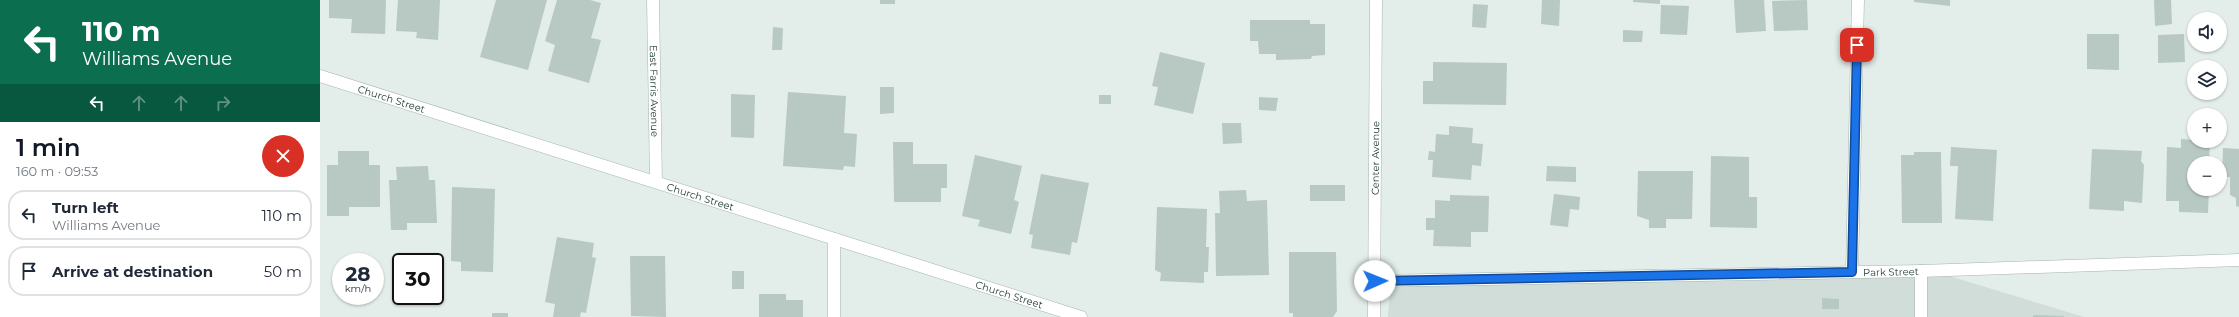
<!DOCTYPE html>
<meta charset="utf-8">
<style>
:root{--surface:#fff;--page:#f6f6f7;--text:#1f2937;--muted:#747a83;--line:#e0e1e3;--accent:#111827}
body{margin:0;font-family:Montserrat,sans-serif;background:var(--page);color:var(--text);height:100vh;display:flex;flex-direction:column;font-size:15px;white-space:nowrap}
*{box-sizing:border-box;margin:0}
p{font-size:13px;color:var(--muted)}
.icon{flex:none;width:22px;height:22px;fill:none;stroke:currentColor;stroke-width:2;stroke-linecap:round;stroke-linejoin:round}
.map{position:relative;flex:1;overflow:hidden}
.drawer{display:flex;flex-direction:column;background:var(--surface);width:320px}
.drawer>*{flex:none}
.top-card{background:#0b6e4f;color:#fff;overflow:hidden}
.fabs{position:absolute;left:1867px;top:12px;display:grid;gap:8px}
.fabs a{display:grid;place-items:center;width:40px;height:40px;border-radius:50%;background:var(--surface);box-shadow:0 1px 3px #0004;font-size:20px}
.speed{position:absolute;left:12px;top:253px;display:flex;gap:8px;font-size:20px;font-weight:700;text-align:center}
.speed>*{display:grid;place-content:center;width:52px;height:52px;border-radius:50%;background:var(--surface);box-shadow:0 1px 3px #0004;line-height:1}
.speed small{font-size:10px;font-weight:400}
.speed .limit{border:2px solid #111;border-radius:6px;background:#fff;color:#111}
.pin{position:absolute;display:grid;place-items:center;width:34px;height:34px;color:#fff;margin:-17px;border-radius:8px;box-shadow:0 2px 6px #0006}
.me{position:absolute;width:44px;margin:-22px;rotate:89deg;stroke-linejoin:round;filter:drop-shadow(0 0 3px #0008)}
.turn{display:flex;align-items:center;gap:14px;height:84px;padding:0 16px;font-size:18px}
.turn .icon{width:52px;height:52px;stroke-width:2.5}
.turn b{display:block;font-size:28px;line-height:34px}
.lanes{display:flex;align-items:center;height:38px;padding:0 16px;background:#0003;justify-content:center;gap:20px;direction:ltr}
.lanes .off{opacity:.35}
.round{display:grid;place-items:center;flex:none;width:42px;height:42px;border-radius:21px;background:var(--page)}
.overview{display:flex;align-items:center;justify-content:space-between;height:68px;padding:0 16px}
h1{font-size:24px;font-weight:600;line-height:30px;color:var(--accent)}
ul{padding:0;list-style:none}
li{display:flex;align-items:center;gap:12px;height:50px;margin:0 8px 6px;padding:0 8px;border:2px solid var(--line);border-radius:16px}
li div{flex:1}
li b{display:block;font-size:15px}
li em{font-style:normal}
main{display:flex;flex:1;min-height:0}
.map>svg:first-child{display:block}
.built{fill:#d1ddd9}
.building{fill:#b8c8c3}
.lines{fill:none;stroke-linecap:round;stroke-linejoin:round}
.minor-casing{stroke:#a5b5b1;stroke-width:13}
.minor{stroke:#fff;stroke-width:12}
.route-casing{stroke:#114b97;stroke-width:10}
.route{stroke:#1a73e8;stroke-width:7}
.labels{text-anchor:middle;stroke-width:3;stroke-linejoin:round;paint-order:stroke}
.street-label{font-size:10px;fill:#223f39;stroke:#f4f9f7}
</style>
<main>
<section class="drawer">
<div class="top-card">
<div class="turn"><svg class="icon" aria-label="left" viewBox="0 0 24 24"><path d="M17 20v-9H6M10 6l-5 5 5 5"/></svg><div><b>110 m</b>Williams Avenue</div></div>
<div class="lanes"><svg class="icon" aria-label="left" viewBox="0 0 24 24"><path d="M17 20v-9H6M10 6l-5 5 5 5"/></svg><svg class="icon off" aria-label="ahead" viewBox="0 0 24 24"><path d="M12 20V5M6 11l6-6 6 6"/></svg><svg class="icon off" aria-label="ahead" viewBox="0 0 24 24"><path d="M12 20V5M6 11l6-6 6 6"/></svg><svg class="icon off" aria-label="right" viewBox="0 0 24 24"><path d="M7 20v-9h11M14 6l5 5-5 5"/></svg></div>
</div>
<div class="overview"><div><h1>1 min</h1><p>160 m · 09:53</p></div><a class="round" style="background:#d93025;color:#fff"><svg class="icon" aria-label="close" viewBox="0 0 24 24"><path d="M6 6l12 12M18 6L6 18"/></svg></a></div>
<ul>
<li><svg class="icon" aria-label="left" viewBox="0 0 24 24"><path d="M17 20v-9H6M10 6l-5 5 5 5"/></svg><div><b>Turn left</b><p>Williams Avenue</p></div><em>110 m</em></li>
<li><svg class="icon" aria-label="arrive" viewBox="0 0 24 24"><path d="M6 21V4h12l-3 4 3 4H6"/></svg><div><b>Arrive at destination</b></div><em>50 m</em></li>
</ul>
</section>
<div class="map">
<svg width="1919" height="317" viewBox="0 0 1919 317">
<rect width="100%" height="100%" fill="#e3ede9"/>
<!-- built -->
<polygon class="built" points="1596,266 1764,317 1068,317 1070,287"/>
<!-- building -->
<g class="building">
<polygon points="9,0 66,0 65,34 31,33 32,19 9,18"/>
<polygon points="78,0 120,0 118,40 96,38 97,32 76,31"/>
<polygon points="176,0 227,0 208,70 160,57"/>
<polygon points="237,0 270,0 281,3 271,38 281,40 269,83 228,71 235,45 225,41"/>
<rect x="560" y="0" width="15" height="4"/>
<polygon points="1222,0 1240,0 1239,26 1221,24"/>
<polygon points="1313,0 1340,0 1340,4 1313,2"/>
<polygon points="1414,0 1444,0 1446,31 1416,33"/>
<polygon points="1487,0 1488,30 1454,31 1452,1"/>
<polygon points="1594,0 1630,0 1630,6 1594,2"/>
<polygon points="1834,0 1851,0 1852,24 1835,26"/>
<polygon points="1153,4 1168,5 1166,28 1152,27"/>
<polygon points="1341,5 1369,6 1367,35 1340,34"/>
<polygon points="930,20 990,20 990,24 1005,24 1005,55 992,56 991,59 956,60 956,54 939,54 938,41 930,41"/>
<polygon points="453,27 463,28 462,50 452,50"/>
<polygon points="1303,30 1323,31 1322,42 1303,42"/>
<polygon points="1767,34 1799,34 1799,70 1767,69"/>
<polygon points="1864,34 1865,62 1838,63 1838,35"/>
<polygon points="840,52 885,63 873,114 834,105 838,87 832,86"/>
<polygon points="1113,62 1187,63 1186,105 1103,104 1103,81 1113,81"/>
<polygon points="560,87 574,87 574,113 560,114"/>
<polygon points="468,92 526,96 524,133 537,134 535,167 524,166 523,170 463,166"/>
<polygon points="411,94 435,95 434,138 411,137"/>
<rect x="779" y="95" width="12" height="9"/>
<polygon points="939,97 958,98 956,111 939,110"/>
<polygon points="902,123 921,123 922,143 903,144"/>
<polygon points="1129,126 1153,128 1152,143 1163,144 1161,166 1152,165 1151,180 1112,177 1113,160 1108,160 1109,151 1115,152 1116,134 1129,135"/>
<polygon points="1861,139 1890,141 1889,163 1874,163 1874,189 1889,189 1888,213 1859,212 1859,201 1846,201 1847,147 1861,148"/>
<polygon points="573,142 593,142 593,164 627,164 627,188 621,188 621,202 574,202"/>
<polygon points="1631,147 1677,150 1673,221 1635,219 1638,166 1630,166"/>
<polygon points="1903,148 1919,149 1919,207 1916,206 1916,198 1910,195 1910,177 1902,177"/>
<polygon points="1772,149 1822,151 1821,161 1824,165 1822,203 1804,201 1804,211 1769,209"/>
<polygon points="18,151 49,151 49,165 60,165 60,207 29,207 29,216 7,216 7,165 18,165"/>
<polygon points="1594,152 1621,152 1622,223 1582,223 1581,155 1594,155"/>
<polygon points="655,155 702,166 694,200 699,202 691,234 658,226 660,220 642,216"/>
<polygon points="1391,156 1429,157 1429,197 1437,197 1437,228 1390,227"/>
<polygon points="108,166 109,180 115,180 117,223 87,223 87,230 71,230 69,180 77,180 76,167"/>
<polygon points="1227,166 1256,167 1256,182 1226,181"/>
<polygon points="1318,171 1373,171 1372,219 1346,219 1346,228 1329,228 1329,220 1317,216"/>
<polygon points="721,174 769,183 757,243 752,242 750,255 711,248 713,235 709,234"/>
<rect x="990" y="185" width="35" height="16"/>
<polygon points="132,187 175,189 173,272 141,271 141,262 131,261"/>
<polygon points="926,190 927,201 947,200 949,275 896,276 895,213 900,213 899,191"/>
<polygon points="1234,194 1260,197 1259,210 1250,209 1248,227 1230,225"/>
<polygon points="1130,195 1169,196 1168,232 1151,232 1151,247 1113,246 1114,230 1106,230 1106,218 1115,218 1115,200 1130,201"/>
<polygon points="837,207 887,209 886,247 889,247 888,272 884,272 884,283 840,281 841,273 835,270"/>
<polygon points="237,237 274,243 272,257 276,258 266,313 261,312 260,317 233,317 235,304 225,302"/>
<polygon points="969,252 1016,252 1017,311 1013,317 973,317 973,313 969,313"/>
<polygon points="310,256 345,256 346,317 311,316"/>
<rect x="412" y="271" width="12" height="18"/>
<polygon points="439,294 466,294 466,300 483,300 483,317 439,317"/>
<polygon points="1502,298 1519,299 1519,309 1502,309"/>
<rect x="172" y="313" width="16" height="4"/>
<polygon points="1713,315 1744,316 1744,317 1713,317"/>
</g>
<g class="lines">
<!-- minor casing -->
<g class="minor-casing">
<g id="minor">
<path id="s1" d="M 333,0 L 336,182"/>
<path id="s2" d="M 0,76 L 761,317"/>
<polyline points="1532,272 1538,0"/>
<path id="s3" d="M 1055,281 L 1601,271 L 1919,260"/>
<polyline points="514,317 514,239"/>
<path id="s4" d="M 1054,317 L 1056,0"/>
<polyline points="1601,317 1601,271"/>
</g>
</g>
<!-- minor -->
<use href="#minor" class="minor"/>
</g>
<g class="lines">
<!-- route casing -->
<g class="route-casing">
<polyline id="route" points="1055,281 1532,272 1537,45"/>
</g>
<!-- route -->
<use href="#route" class="route"/>
</g>
<g class="labels">
<!-- street labels -->
<g class="street-label">
<text dy="4" stroke="none"><textPath href="#s1" startOffset="91">East Farris Avenue</textPath></text>
<text dy="4" stroke="none"><textPath href="#s2" startOffset="75">Church Street</textPath></text>
<text dy="4" stroke="none"><textPath href="#s4" startOffset="159">Center Avenue</textPath></text>
<text dy="4" stroke="none"><textPath href="#s2" startOffset="399">Church Street</textPath></text>
<text dy="4" stroke="none"><textPath href="#s3" startOffset="516">Park Street</textPath></text>
<text dy="4" stroke="none"><textPath href="#s2" startOffset="723">Church Street</textPath></text>
</g>
</g>
</svg>
<div class="fabs">
<a><svg class="icon" aria-label="sound" viewBox="0 0 24 24"><path d="M4 9h4l5-4v14l-5-4H4zM17 9q2 3 0 6"/></svg></a>
<a><svg class="icon" aria-label="layers" viewBox="0 0 24 24"><path d="M12 4l9 5-9 5-9-5zM3 14l9 5 9-5"/></svg></a>
<a>+</a>
<a>−</a>
</div>
<div class="speed"><div>28<small>km/h</small></div><div class="limit">30</div></div>
<div class="pin" style="left:1537px;top:45px;background:#d93025"><svg class="icon" aria-label="arrive" viewBox="0 0 24 24"><path d="M6 21V4h12l-3 4 3 4H6"/></svg></div>
<svg class="me" style="left:1055px;top:281px" viewBox="-20 -20 40 40"><circle r="19" fill="#fff"/><path d="M0-13L10 11 0 6-10 11z" fill="#1a73e8"/></svg>
</div>
</main>
